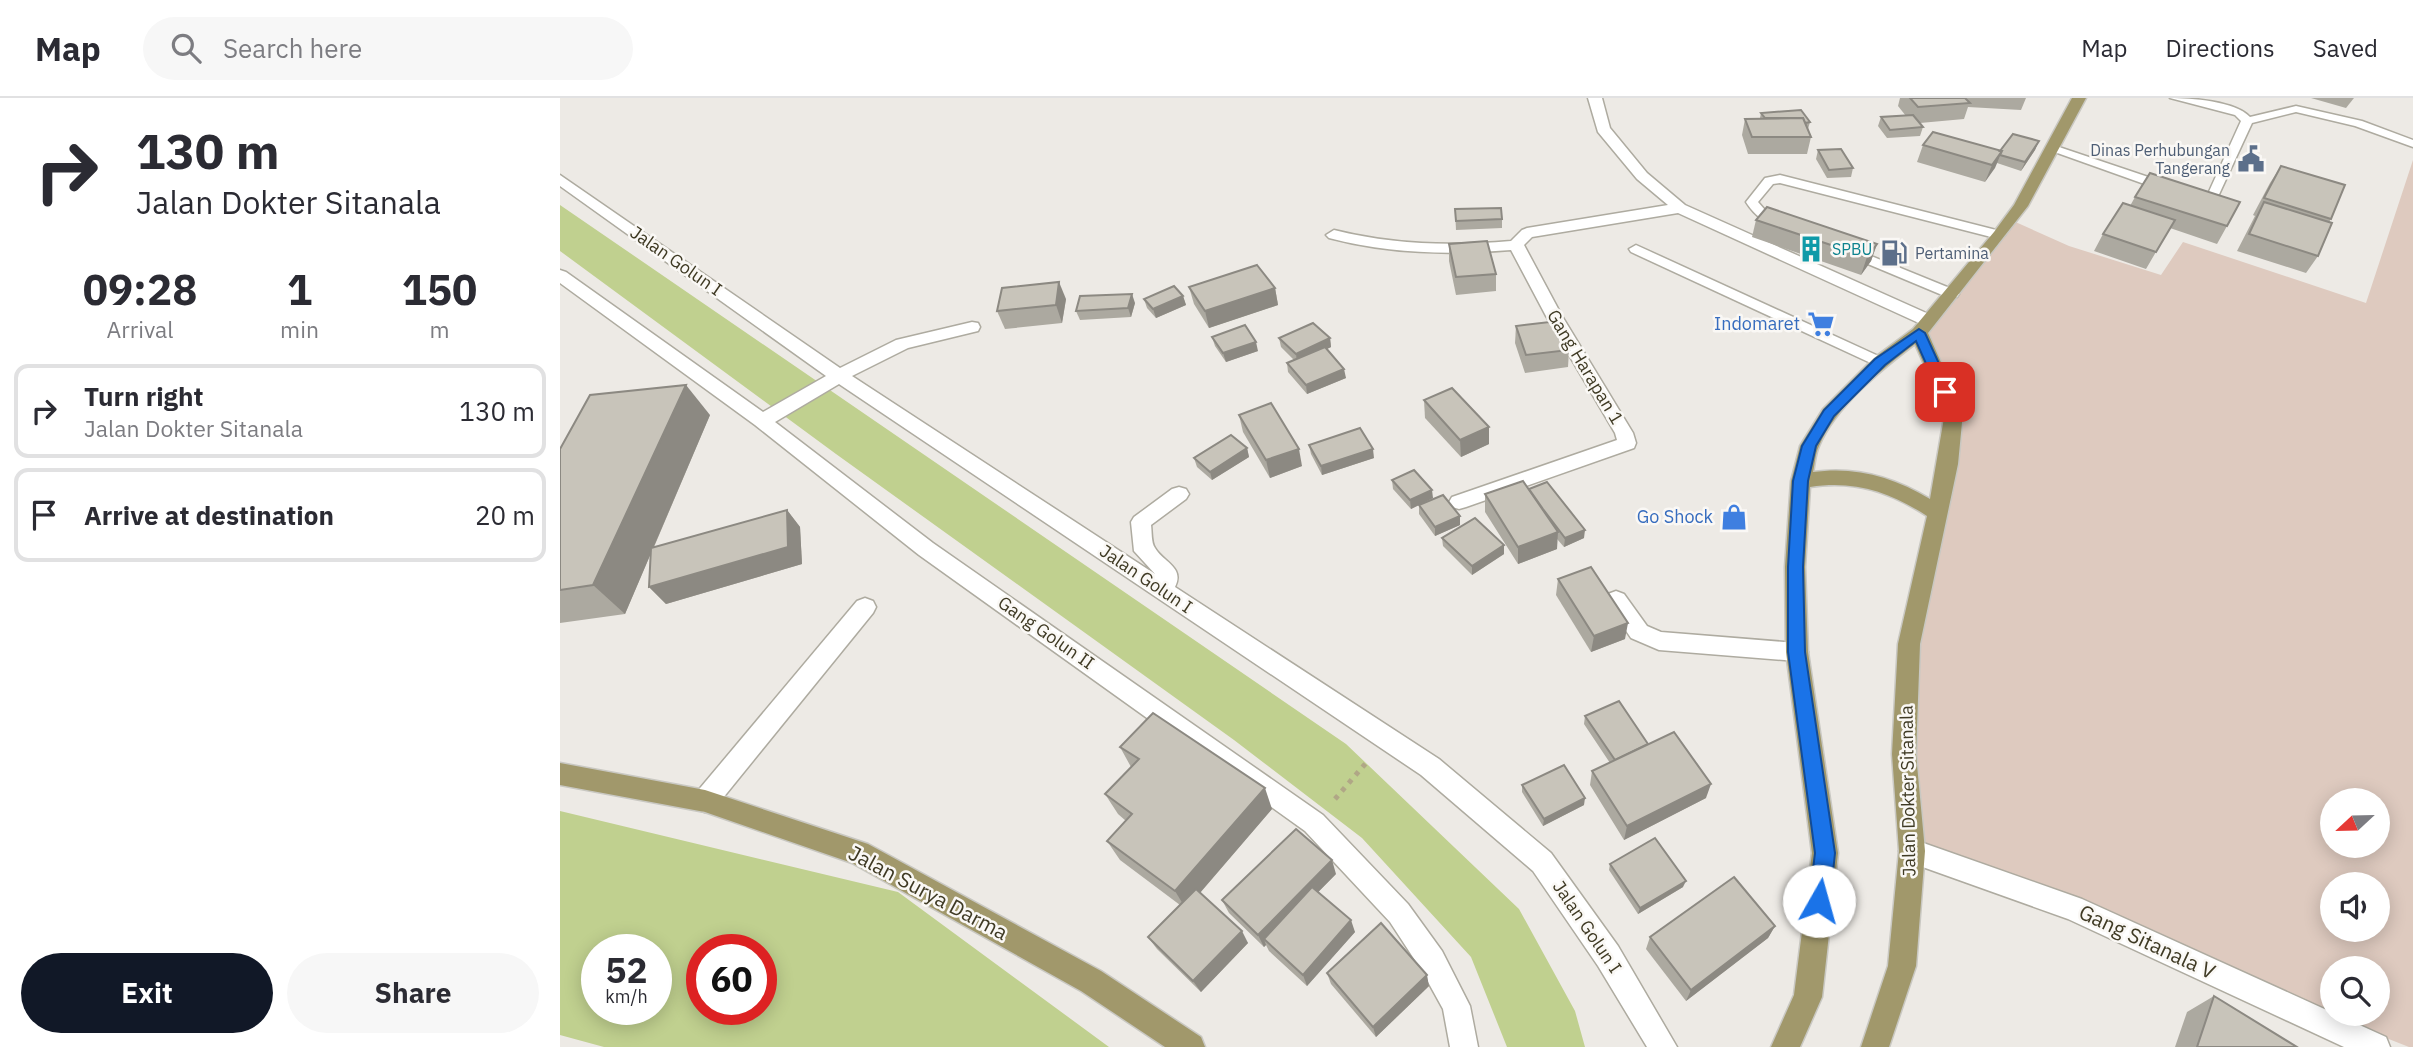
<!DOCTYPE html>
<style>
:root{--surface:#fff;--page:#f7f7f7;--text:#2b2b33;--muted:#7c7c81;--line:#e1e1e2;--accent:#111827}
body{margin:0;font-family:"IBM Plex Sans",sans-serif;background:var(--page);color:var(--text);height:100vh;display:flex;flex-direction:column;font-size:26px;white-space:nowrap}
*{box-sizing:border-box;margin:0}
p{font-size:23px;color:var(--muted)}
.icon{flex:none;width:38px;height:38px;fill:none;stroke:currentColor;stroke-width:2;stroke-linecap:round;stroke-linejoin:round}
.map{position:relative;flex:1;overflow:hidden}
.drawer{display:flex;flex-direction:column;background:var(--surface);width:560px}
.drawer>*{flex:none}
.guide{background:#fff;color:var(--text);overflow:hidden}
.needle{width:46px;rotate:248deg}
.controls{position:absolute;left:1760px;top:690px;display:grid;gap:14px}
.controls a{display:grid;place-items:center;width:70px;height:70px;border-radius:50%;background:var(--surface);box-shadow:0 4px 18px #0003;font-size:35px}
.speed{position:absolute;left:21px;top:836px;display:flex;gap:14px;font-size:35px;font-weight:700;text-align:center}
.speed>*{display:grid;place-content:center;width:91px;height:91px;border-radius:50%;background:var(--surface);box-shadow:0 4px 18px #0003;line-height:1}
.speed small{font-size:18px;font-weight:400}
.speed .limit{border:10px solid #d22;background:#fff;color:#111}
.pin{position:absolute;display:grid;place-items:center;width:60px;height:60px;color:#fff;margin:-30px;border-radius:14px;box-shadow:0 4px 10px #0006}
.me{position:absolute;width:77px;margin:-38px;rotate:7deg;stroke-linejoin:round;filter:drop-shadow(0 0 5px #0008)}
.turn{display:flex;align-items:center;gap:24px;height:147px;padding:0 21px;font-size:32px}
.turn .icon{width:91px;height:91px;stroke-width:2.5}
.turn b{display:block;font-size:49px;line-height:60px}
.eta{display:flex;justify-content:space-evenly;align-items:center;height:119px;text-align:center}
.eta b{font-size:42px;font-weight:700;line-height:49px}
.primary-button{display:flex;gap:14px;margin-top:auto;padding:14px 21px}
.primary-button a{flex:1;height:80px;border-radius:42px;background:var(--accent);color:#fff;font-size:28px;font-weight:700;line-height:80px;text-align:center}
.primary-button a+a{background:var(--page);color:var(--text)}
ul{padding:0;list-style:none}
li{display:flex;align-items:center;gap:21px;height:94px;margin:0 14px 10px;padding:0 7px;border:4px solid var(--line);border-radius:14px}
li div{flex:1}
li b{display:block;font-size:26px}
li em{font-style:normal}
header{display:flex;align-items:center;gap:42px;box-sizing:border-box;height:98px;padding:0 35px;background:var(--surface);border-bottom:2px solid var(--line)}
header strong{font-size:33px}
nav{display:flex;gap:38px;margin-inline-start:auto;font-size:24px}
.search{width:490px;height:63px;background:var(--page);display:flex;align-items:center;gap:18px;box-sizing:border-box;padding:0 24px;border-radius:38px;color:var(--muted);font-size:26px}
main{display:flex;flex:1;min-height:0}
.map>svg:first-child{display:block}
.green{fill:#decabf;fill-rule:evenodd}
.water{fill:#c0d08f;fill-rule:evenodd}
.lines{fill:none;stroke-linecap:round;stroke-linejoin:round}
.lane-casing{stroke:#aeaba0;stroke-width:3}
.street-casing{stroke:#aeaba0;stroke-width:3}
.primary-casing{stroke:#c9c8c2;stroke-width:3}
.path{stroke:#b0a786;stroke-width:5;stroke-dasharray:4.5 6;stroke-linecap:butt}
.lane{fill:#fff;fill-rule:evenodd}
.street{fill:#fff;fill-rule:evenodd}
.primary{fill:#a1986b;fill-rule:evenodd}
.wall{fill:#aca9a0}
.shaded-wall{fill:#8c8982}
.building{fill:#c8c4ba;stroke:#8c8982;stroke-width:2}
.route{fill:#1a73e8;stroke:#114b97;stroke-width:2}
.labels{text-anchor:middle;stroke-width:5;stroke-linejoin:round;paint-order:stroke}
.far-service-label{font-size:16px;fill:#4e5e75;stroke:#faf8f5;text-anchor:end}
.far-culture-label{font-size:16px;fill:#0d838f;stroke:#faf8f5;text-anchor:start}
.street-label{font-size:18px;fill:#3f3a24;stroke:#faf8f5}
.shop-label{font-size:18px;fill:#366cbe;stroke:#faf8f5;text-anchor:end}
.near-street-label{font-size:21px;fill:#3f3a24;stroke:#faf8f5}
</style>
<header>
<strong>Map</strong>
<div class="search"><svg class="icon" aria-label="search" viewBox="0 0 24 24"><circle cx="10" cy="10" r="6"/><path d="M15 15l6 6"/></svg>Search here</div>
<nav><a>Map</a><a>Directions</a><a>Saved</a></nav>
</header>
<main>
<section class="drawer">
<div class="guide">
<div class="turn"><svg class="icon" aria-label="right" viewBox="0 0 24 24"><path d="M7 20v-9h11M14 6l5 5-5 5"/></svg><div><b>130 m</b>Jalan Dokter Sitanala</div></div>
</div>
<div class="eta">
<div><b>09:28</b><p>Arrival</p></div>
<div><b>1</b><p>min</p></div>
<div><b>150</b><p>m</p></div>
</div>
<ul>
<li><svg class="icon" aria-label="right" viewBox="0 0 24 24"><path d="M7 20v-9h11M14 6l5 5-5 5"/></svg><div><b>Turn right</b><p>Jalan Dokter Sitanala</p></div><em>130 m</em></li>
<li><svg class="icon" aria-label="arrive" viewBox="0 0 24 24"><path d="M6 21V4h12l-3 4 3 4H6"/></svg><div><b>Arrive at destination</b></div><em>20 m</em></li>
</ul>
<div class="primary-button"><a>Exit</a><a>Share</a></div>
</section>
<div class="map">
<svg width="1853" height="949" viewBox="0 0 1853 949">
<rect width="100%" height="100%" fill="#edeae5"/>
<!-- green -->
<path class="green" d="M 1853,62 L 1853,949 L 1849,949 L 1352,753 L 1361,497 L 1394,314 L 1359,235 L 1451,122 L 1509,148 L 1601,177 L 1623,144 L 1806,205 ZM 1773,702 L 1818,702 L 1818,747 L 1773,747 ZM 1773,786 L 1818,786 L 1818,831 L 1773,831 ZM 1773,870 L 1818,870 L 1818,915 L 1773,915 Z"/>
<!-- water -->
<g class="water">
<polygon points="0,107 786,646 959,811 1015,913 1025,949 947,949 911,859 802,740 674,642 276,356 0,153"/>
<path d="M 0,713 L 338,794 L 549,949 L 44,949 L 0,937 ZM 37,852 L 96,852 L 96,912 L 37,912 ZM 142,852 L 201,852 L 201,912 L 142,912 Z"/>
</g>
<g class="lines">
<!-- lane casing -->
<g class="lane-casing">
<g id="lane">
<path d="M 1610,0 C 1631,0 1675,3 1690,19 L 1736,8 L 1802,23 L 1853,42 L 1853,49 L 1795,28 L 1736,14 L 1692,25 L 1655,105 L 1635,104 L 1629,100 L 1631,97 L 1647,98 L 1681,23 L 1675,17 Z"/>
<polygon points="1493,47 1612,87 1614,90 1604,93 1489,52 1489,48"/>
<path d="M 1220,77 L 1444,134 L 1445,137 L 1439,141 L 1220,85 L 1213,86 L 1198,104 L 1205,112 L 1227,125 L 1225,128 C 1209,130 1194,117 1186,104 L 1205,80 Z"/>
<polygon points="1076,147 1325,261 1327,264 1325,267 1315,267 1071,154 1069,151"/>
<polygon points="1289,149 1397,193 1399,196 1397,199 1387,199 1284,156 1282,153"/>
</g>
</g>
<!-- street casing -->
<g class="street-casing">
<g id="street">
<path d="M 1028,0 L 1042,0 L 1050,30 L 1087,75 L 1125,107 L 1373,218 L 1375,222 L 1373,226 L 1361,226 L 1118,115 L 972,139 L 964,147 L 1002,218 L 1073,335 L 1076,345 L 1074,350 L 906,409 L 899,411 L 892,409 L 889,404 L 892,399 L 1057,342 L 1055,335 L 986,218 L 951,152 C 888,157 830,156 769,140 L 766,137 L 774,132 C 834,147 890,148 951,143 L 962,132 L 967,130 L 1108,107 L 1077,81 L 1038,34 Z"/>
<path d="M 0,77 L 280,270 L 336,242 L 412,224 L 418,225 L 420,229 L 418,233 L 348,250 L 292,278 L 595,476 L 574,453 L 571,424 L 574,419 L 612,391 L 619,389 L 626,391 L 629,396 L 626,401 L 591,427 C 592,433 591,445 595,450 C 603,464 625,469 615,489 L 879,661 L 991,755 L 1058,848 L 1117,949 L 1087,949 L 1038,868 L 973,773 L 861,677 L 279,286 L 215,324 L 373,445 L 763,717 L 848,806 L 882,853 L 910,908 L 918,949 L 890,949 L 883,911 L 862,873 L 830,824 L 745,733 L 359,457 L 195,327 L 0,185 L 0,172 L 6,174 L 203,314 L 266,278 L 0,88 Z"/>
<polygon points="1056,493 1064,496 1087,528 1101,534 1237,545 1245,547 1248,554 1245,561 1237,563 1099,552 1071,540 1045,502 1048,496"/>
<polygon points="305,500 313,503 316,509 313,515 154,711 145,714 136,711 133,703 136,695 297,503"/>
<polygon points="1352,741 1522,801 1826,939 1830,949 1784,949 1508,821 1343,762 1339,753 1343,744"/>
</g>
</g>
<!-- primary casing -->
<g class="primary-casing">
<g id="primary">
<path d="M 1512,0 L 1526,0 L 1468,108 L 1368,235 L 1403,314 L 1398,366 L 1360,546 L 1356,656 L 1365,753 L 1356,868 L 1329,949 L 1301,949 L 1328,868 L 1339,753 L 1332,656 L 1338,546 L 1367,418 C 1330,394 1295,382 1250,389 L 1245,469 L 1248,554 L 1278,755 L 1262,899 L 1240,949 L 1211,949 L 1234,897 L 1252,755 L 1226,554 L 1225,469 L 1231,383 L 1240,348 L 1263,311 L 1314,260 L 1353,231 L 1434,134 L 1454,107 ZM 1355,246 L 1385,314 L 1370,401 C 1334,379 1295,368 1253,374 C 1255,366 1255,356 1259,348 C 1275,309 1322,271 1355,246 Z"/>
<polygon points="0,665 145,692 308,746 541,873 641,939 645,949 605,949 521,893 292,765 145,714 0,687"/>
</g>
</g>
<!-- path -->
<polyline class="path" points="775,701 806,665"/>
<!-- lane -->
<use href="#lane" class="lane"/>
<!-- street -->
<use href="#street" class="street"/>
<!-- primary -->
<use href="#primary" class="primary"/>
</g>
<!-- wall -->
<g class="wall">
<polygon points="1340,0 1466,0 1461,12 1408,9 1404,21 1360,25 1363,29 1360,38 1327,40 1318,28 1321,19 1346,18 1338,8"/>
<polygon points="1751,0 1794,0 1786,10"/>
<polygon points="1201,15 1250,24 1248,31 1251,39 1247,56 1188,56 1182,37 1185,21 1200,20"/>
<polygon points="1479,43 1475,52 1461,73 1437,65 1425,84 1357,64 1363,47 1440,53"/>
<polygon points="1258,52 1293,70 1291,79 1267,80 1256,61"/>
<polygon points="1721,68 1771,121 1769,124 1758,158 1746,175 1677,153 1695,118 1693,117 1710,85"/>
<polygon points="1575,99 1667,128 1657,146 1610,130 1586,171 1534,153 1543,136 1570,108"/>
<polygon points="895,111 942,121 942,130 896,132"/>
<polygon points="1196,122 1317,146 1311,163 1301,177 1192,139"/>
<polygon points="889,146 936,176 936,193 896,197 889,163"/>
<polygon points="629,189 715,190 718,207 649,230 634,206"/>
<polygon points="623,198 626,207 596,220 587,210 584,201"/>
<polygon points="506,201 502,225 445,231 437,213"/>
<polygon points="575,205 571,219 520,222 516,213"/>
<polygon points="956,228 1009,252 1008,269 965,275 955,245"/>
<polygon points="652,239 698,253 666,264 655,248"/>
<polygon points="719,240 770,240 771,249 767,251 786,280 747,296 728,274 727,265 734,262 721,249"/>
<polygon points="864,302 929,346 901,359 865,320"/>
<polygon points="150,317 94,449 227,412 240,429 242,466 106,506 89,489 91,455 65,516 0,525 0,351"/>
<polygon points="679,317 742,368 710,380 683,334"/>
<polygon points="749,347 814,360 762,377 751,356"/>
<polygon points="687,350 689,359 652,382 637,369 634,360"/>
<polygon points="832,382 873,400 851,411 833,391"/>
<polygon points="969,391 1024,440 1004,449 997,441 997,451 958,466 925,414 925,396"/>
<polygon points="859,407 900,418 900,427 875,438 859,416"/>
<polygon points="882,440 944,447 944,456 912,477 883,448"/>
<polygon points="998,481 1065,541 1031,554 996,497"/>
<polygon points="1025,618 1088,646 1146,700 1064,742 1030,687 1032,673 1050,665 1024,626"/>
<polygon points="560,649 712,711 640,795 688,845 641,894 597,851 588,839 620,807 560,762 547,743 566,723 558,716 545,696 571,669"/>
<polygon points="962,687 1024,707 983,728 962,694"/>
<polygon points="1050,766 1123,789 1078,816 1049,772"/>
<polygon points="776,776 758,794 795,834 747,888 709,853 706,847 704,849 669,815 662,802"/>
<polygon points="1215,828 1208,840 1126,903 1086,851 1090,839"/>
<polygon points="767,875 869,888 816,939 771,886"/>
<polygon points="1654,898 1737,949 1615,949 1627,914"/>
</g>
<!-- shaded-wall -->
<g class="shaded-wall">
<polygon points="1479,43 1475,52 1461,73 1465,64"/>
<polygon points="1442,53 1435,70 1425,84 1432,67"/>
<polygon points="1317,146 1311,163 1301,177 1307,159"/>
<polygon points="499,184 506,201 502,225 496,207"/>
<polygon points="715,190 718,207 649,230 645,213"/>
<polygon points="572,196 575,205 571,219 568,210"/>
<polygon points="623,198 626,207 596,220 593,211"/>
<polygon points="770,240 771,249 737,265 736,256"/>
<polygon points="696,244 698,253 666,264 663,255"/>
<polygon points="784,271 786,280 747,296 746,287"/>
<polygon points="126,287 150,317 65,516 33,487"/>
<polygon points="929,329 929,346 901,359 900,342"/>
<polygon points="687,350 689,359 652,382 650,374"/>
<polygon points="739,351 742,368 710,380 706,362"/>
<polygon points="813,351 814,360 762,377 761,368"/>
<polygon points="872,392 873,400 851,411 850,402"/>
<polygon points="227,412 240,429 242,466 106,506 89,489"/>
<polygon points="900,418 900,427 875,438 875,429"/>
<polygon points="1025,432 1024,440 1004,449 1005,440"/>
<polygon points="998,434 997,451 958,466 958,449"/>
<polygon points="944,447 944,456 912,477 912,468"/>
<polygon points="1068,525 1065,541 1031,554 1034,538"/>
<polygon points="1151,686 1146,700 1064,742 1067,728"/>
<polygon points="705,690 712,711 626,811 615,793"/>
<polygon points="1025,700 1024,707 983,728 984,721"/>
<polygon points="772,762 776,776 708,845 704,841 706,847 704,849 698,837"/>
<polygon points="1126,783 1123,789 1078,816 1080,810"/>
<polygon points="791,822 795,834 747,888 743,877"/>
<polygon points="1215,828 1208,840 1126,903 1131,892"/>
<polygon points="682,833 688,845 641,894 633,883"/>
<polygon points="867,877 869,888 816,939 813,929"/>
</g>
<!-- building -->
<g class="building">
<polygon points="1350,0 1405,0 1410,5 1358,9"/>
<polygon points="1241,12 1250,24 1245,25 1243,20 1205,20 1201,15"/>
<polygon points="1353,17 1363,29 1330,32 1321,19"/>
<polygon points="1243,20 1251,39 1192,39 1185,21"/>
<polygon points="1373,34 1442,53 1432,67 1363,47"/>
<polygon points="1453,36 1479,43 1465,64 1440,57 1442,53 1440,53"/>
<polygon points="1281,51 1293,70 1269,72 1258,52"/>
<polygon points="1721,68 1785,87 1771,121 1704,100"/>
<polygon points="1590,75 1680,104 1667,128 1575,99"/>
<polygon points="1704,104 1772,125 1758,158 1689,136"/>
<polygon points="1563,105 1615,122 1596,154 1543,136"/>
<polygon points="1207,109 1317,146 1307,159 1196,122"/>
<polygon points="941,110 942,121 896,123 895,111"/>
<polygon points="927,143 936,176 896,179 889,146"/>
<polygon points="697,167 715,190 645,213 629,189"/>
<polygon points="499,184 496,207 437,213 442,190"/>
<polygon points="614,188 623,198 593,211 584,201"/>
<polygon points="572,196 568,210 516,213 520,198"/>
<polygon points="998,223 1009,252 966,257 956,228"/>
<polygon points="753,225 770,240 736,256 719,240"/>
<polygon points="685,227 696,244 663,255 652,239"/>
<polygon points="765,249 784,271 746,287 727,265"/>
<polygon points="126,287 33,487 0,492 0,351 30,297"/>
<polygon points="892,290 929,329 900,342 864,302"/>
<polygon points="711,305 739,351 706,362 679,317"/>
<polygon points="800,330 813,351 761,368 749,347"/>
<polygon points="671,337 687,350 650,374 634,360"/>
<polygon points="854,372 872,392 850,402 832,382"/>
<polygon points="963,383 998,434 958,449 925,396"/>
<polygon points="987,384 1025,432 1005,440 983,411 969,391"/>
<polygon points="883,397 900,418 875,429 859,407"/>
<polygon points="227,412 228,449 89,489 91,450"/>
<polygon points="915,420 944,447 912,468 882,440"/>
<polygon points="1031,469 1068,525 1034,538 998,481"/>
<polygon points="1059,603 1088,646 1055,662 1025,618"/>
<polygon points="593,615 705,690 615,793 547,743 572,716 545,696 579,661 560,649"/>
<polygon points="1114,634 1151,686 1067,728 1032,673"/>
<polygon points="1004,667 1025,700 984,721 962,687"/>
<polygon points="736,731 772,762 698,837 662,802"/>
<polygon points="1095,740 1126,783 1080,810 1050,766"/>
<polygon points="1174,779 1215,828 1131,892 1090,839"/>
<polygon points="752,789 791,822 743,877 704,841"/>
<polygon points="636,791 682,833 633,883 588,839"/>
<polygon points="821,825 867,877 813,929 767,875"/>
<polygon points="1654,898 1737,949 1637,949"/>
</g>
<!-- route -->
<polygon class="route" points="1359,231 1365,235 1392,294 1390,297 1380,297 1356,243 1325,267 1274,318 1256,348 1248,383 1243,469 1245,554 1275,755 1270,803 1267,810 1259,813 1252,810 1249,803 1255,755 1228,554 1228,469 1233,383 1242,348 1264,312 1315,261"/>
<!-- icons -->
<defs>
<g id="civic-bare" transform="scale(2.1)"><path d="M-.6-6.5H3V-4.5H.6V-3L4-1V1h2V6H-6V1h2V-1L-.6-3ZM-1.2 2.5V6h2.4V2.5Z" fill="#5c6f8a" stroke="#faf8f5" stroke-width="2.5" paint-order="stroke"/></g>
<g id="building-bare" transform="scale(2.1)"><path d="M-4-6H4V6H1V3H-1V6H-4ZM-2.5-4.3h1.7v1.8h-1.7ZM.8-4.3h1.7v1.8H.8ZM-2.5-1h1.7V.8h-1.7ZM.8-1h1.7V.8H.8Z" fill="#0f9aa8" stroke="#faf8f5" stroke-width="2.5" paint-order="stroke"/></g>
<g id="fuel-bare" transform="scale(2.1)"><path d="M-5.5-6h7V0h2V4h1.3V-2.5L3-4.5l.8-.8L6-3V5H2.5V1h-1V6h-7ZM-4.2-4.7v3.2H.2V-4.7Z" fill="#5c6f8a" stroke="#faf8f5" stroke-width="2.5" paint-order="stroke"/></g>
<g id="supermarket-bare" transform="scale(2.1)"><path d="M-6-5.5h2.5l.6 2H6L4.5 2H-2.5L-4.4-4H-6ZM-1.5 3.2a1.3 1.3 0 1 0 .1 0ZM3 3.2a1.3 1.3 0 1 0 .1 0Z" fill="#3f7fe0" stroke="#faf8f5" stroke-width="2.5" paint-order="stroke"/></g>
<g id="shop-bare" transform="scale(2.1)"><path d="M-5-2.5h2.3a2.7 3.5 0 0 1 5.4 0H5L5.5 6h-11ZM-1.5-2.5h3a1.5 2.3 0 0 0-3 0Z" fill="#3f7fe0" stroke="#faf8f5" stroke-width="2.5" paint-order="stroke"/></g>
</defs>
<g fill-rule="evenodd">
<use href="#civic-bare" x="1691" y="61"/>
<use href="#building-bare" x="1251" y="151"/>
<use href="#fuel-bare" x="1334" y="155"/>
<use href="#supermarket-bare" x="1261" y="226"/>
<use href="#shop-bare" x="1174" y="419"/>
</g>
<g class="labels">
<!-- far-service labels -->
<g class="far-service-label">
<text x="1670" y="58">Dinas Perhubungan<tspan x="1670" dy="18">Tangerang</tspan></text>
<text x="1355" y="161" text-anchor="start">Pertamina</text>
</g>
<!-- far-culture labels -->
<g class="far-culture-label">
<text x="1272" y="157">SPBU</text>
</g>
<!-- street labels -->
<g class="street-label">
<text transform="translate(116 163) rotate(35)" y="6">Jalan Golun I</text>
<text transform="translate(1025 269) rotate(59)" y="6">Gang Harapan 1</text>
<text transform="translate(586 481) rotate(34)" y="6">Jalan Golun I</text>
<text transform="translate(486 535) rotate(35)" y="6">Gang Golun II</text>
<text transform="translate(1348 693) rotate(-91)" y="6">Jalan Dokter Sitanala</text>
<text transform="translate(1027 829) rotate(56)" y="6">Jalan Golun I</text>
</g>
<!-- shop labels -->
<g class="shop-label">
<text x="1240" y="232">Indomaret</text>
<text x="1153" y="425">Go Shock</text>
</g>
<!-- near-street labels -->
<g class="near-street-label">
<text transform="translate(368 795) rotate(28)" y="7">Jalan Surya Darma</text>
<text transform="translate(1587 844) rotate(25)" y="7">Gang Sitanala V</text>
</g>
</g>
</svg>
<div class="controls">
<a><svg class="needle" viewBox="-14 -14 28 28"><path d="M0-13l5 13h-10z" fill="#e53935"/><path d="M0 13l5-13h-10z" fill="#7c7c81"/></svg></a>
<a><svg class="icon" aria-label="sound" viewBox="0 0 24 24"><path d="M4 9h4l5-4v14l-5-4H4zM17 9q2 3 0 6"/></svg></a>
<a><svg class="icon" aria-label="search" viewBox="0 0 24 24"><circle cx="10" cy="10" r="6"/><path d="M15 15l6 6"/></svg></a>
</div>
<div class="speed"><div>52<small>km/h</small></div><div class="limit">60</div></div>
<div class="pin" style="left:1385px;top:294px;background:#d93025"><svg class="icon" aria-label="arrive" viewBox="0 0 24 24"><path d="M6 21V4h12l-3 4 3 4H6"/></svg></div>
<svg class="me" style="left:1259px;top:803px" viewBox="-20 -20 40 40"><circle r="19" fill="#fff"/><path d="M0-13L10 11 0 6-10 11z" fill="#1a73e8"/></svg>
</div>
</main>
